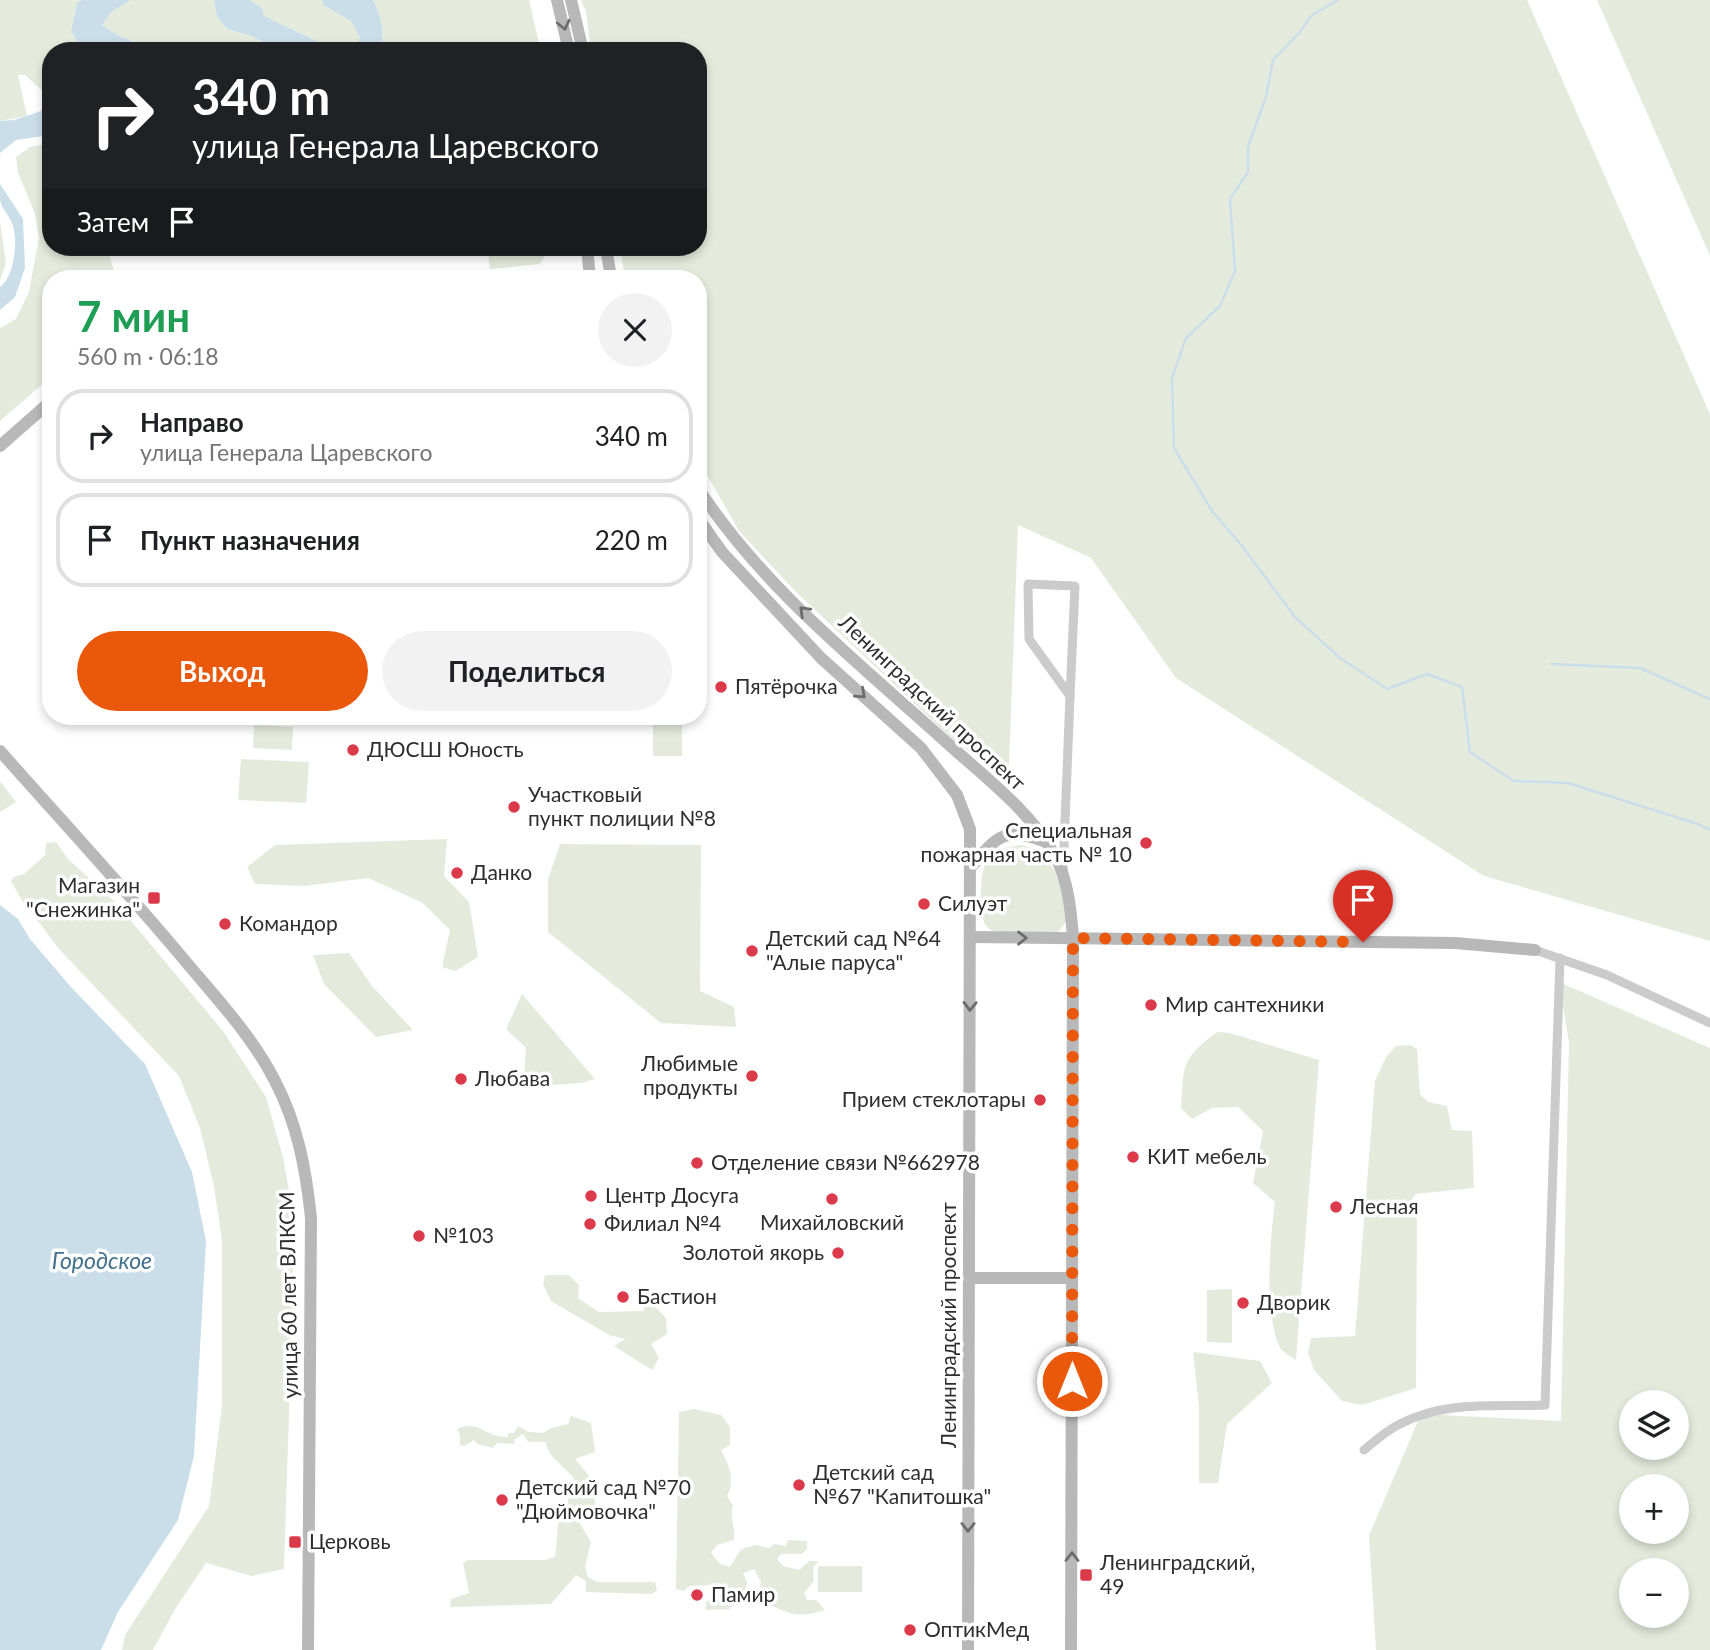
<!DOCTYPE html>
<html lang="ru">
<meta charset="utf-8">
<style>
:root{--surface:#fff;--page:#f2f2f2;--text:#202124;--muted:#757577;--line:#e0e0e0;--accent:#ea580c}
body{margin:0;font-family:Lato,sans-serif;background:var(--page);color:var(--text);height:100vh;display:flex;flex-direction:column;font-size:26px;white-space:nowrap}
*{box-sizing:border-box;margin:0}
p{font-size:23px;color:var(--muted)}
.icon{flex:none;width:38px;height:38px;fill:none;stroke:currentColor;stroke-width:2;stroke-linecap:round;stroke-linejoin:round}
.map{position:relative;flex:1;overflow:hidden}
.side{position:absolute;left:42px;top:270px;width:665px;height:455px;display:flex;flex-direction:column;background:var(--surface);border-radius:28px;box-shadow:0 4px 10px #0003}
.side>*{flex:none}
.guide{position:absolute;left:42px;top:42px;width:665px;height:214px;border-radius:28px;box-shadow:0 4px 10px #0003;background:#202124;color:#fff;overflow:hidden}
.tools{position:absolute;left:1619px;top:1390px;display:grid;gap:14px}
.tools a{display:grid;place-items:center;width:70px;height:70px;border-radius:50%;background:var(--surface);box-shadow:0 4px 10px #0003;font-size:35px}
.pin{position:absolute;display:grid;place-items:center;width:60px;height:60px;color:#fff;margin:-72px -30px;border-radius:50% 50% 50% 0;rotate:-45deg;box-shadow:0 0 7px #0007}
.pin .icon{rotate:45deg}
.me{position:absolute;width:77px;margin:-38px;rotate:0deg;stroke-linejoin:round;filter:drop-shadow(0 0 5px #0008)}
.turn{display:flex;align-items:center;gap:24px;height:147px;padding:0 35px;font-size:32px}
.turn .icon{width:91px;height:91px;stroke-width:2.5}
.turn b{display:block;font-size:49px;line-height:60px}
.then{display:flex;align-items:center;height:66px;padding:0 35px;background:#0003;gap:14px;font-size:26px}
.round{display:grid;place-items:center;flex:none;width:74px;height:74px;border-radius:37px;background:var(--page)}
.overview{display:flex;align-items:center;justify-content:space-between;height:119px;padding:0 35px}
h1{font-size:42px;font-weight:700;line-height:52px;color:#1e9e55}
.cta{display:flex;gap:14px;margin-top:auto;padding:14px 35px}
.cta a{flex:1;height:80px;border-radius:42px;background:var(--accent);color:#fff;font-size:28px;font-weight:700;line-height:80px;text-align:center}
.cta a+a{background:var(--page);color:var(--text)}
ul{padding:0;list-style:none}
li{display:flex;align-items:center;gap:21px;height:94px;margin:0 14px 10px;padding:0 21px;border:4px solid var(--line);border-radius:28px}
li div{flex:1}
li b{display:block;font-size:26px}
li em{font-style:normal}
.map>svg:first-child{display:block}
.green{fill:#e4ebdc;fill-rule:evenodd}
.water{fill:#cadeea}
.lines{fill:none;stroke-linecap:round;stroke-linejoin:round}
.stream{stroke:#cadeea;stroke-width:2.5}
.street{stroke:#cbcbcb;stroke-width:9}
.secondary{stroke:#b8b8b8;stroke-width:12}
.oneway{stroke:#6c6c6c}
.route{stroke:#ea580c;stroke-width:12;stroke-dasharray:0 21.6}
.poi-dot{fill:#db3a4a;stroke:#fff;stroke-width:2.5}
.labels{text-anchor:middle;stroke-width:7;stroke-linejoin:round;paint-order:stroke}
.poi-label{font-size:21px;fill:#2e2e2e;stroke:#fff;text-anchor:start}
.street-label{font-size:21px;fill:#2e2e2e;stroke:#fff}
.water-label{font-size:23px;font-style:italic;fill:#41708c;stroke:#fff}
</style>
<div class="map">
<svg width="1710" height="1650" viewBox="0 0 1710 1650">
<rect width="100%" height="100%" fill="#fff"/>
<!-- green -->
<g class="green">
<polygon points="0,0 82,0 77,3 71,31 83,51 51,51 51,111 41,111 44,103 44,92 25,75 18,75 27,116 0,121"/>
<path d="M 131,0 L 214,0 L 217,17 L 227,29 L 251,36 L 280,51 L 148,51 C 140,41 128,40 116,36 C 110,34 106,29 102,25 L 111,12 Z"/>
<polygon points="250,0 322,0 323,5 351,21 360,38 352,51 331,48 263,16 262,8"/>
<path d="M 373,0 L 529,0 L 541,51 L 382,51 C 384,33 382,16 373,0 Z"/>
<polygon points="581,0 1527,0 1710,414 1710,941 1484,876 1176,678 1091,558 1018,525 1009,766 994,769 953,740 795,591 739,531 698,459 698,278 625,278 620,247 698,247 698,51 591,51 586,12"/>
<polygon points="1597,0 1710,0 1710,256"/>
<polygon points="46,144 51,144 51,247 107,247 116,278 51,278 51,377 0,421 0,328 16,319 29,292 39,238 35,214 18,173 16,157 30,147"/>
<polygon points="0,221 6,263 0,280"/>
<polygon points="453,247 550,247 540,264 490,269 488,253 460,255"/>
<rect x="653" y="716" width="29" height="40"/>
<polygon points="254,725 293,727 292,750 253,748"/>
<polygon points="241,759 309,762 306,803 238,800"/>
<polygon points="0,781 16,802 0,812"/>
<polygon points="447,839 444,876 469,902 478,957 456,971 442,967 450,930 423,903 368,878 304,886 255,884 247,867 275,845"/>
<polygon points="56,842 68,859 117,904 223,1031 266,1097 283,1157 292,1208 293,1287 284,1569 252,1576 206,1563 175,1609 153,1650 122,1650 125,1635 209,1506 222,1406 222,1241 214,1186 200,1128 179,1076 59,949 21,899 11,881 13,877 24,874 45,855 46,843"/>
<polygon points="560,844 701,845 700,991 734,1007 736,1027 661,1023 548,932 548,879"/>
<path d="M 1022,845 C 1056,852 1064,891 1066,922 L 1058,932 L 998,933 C 993,931 988,929 985,924 C 979,915 980,874 985,865 C 992,851 1007,846 1022,845 Z"/>
<polygon points="349,953 372,986 413,1030 376,1037 324,984 313,955"/>
<path d="M 1559,982 L 1710,1048 L 1710,1650 L 1376,1650 L 1369,1535 L 1421,1414 L 1561,1421 L 1569,1042 ZM 1631,1402 L 1676,1402 L 1676,1447 L 1631,1447 ZM 1631,1486 L 1676,1486 L 1676,1531 L 1631,1531 ZM 1631,1570 L 1676,1570 L 1676,1615 L 1631,1615 Z"/>
<polygon points="522,994 595,1079 581,1083 523,1087 526,1048 506,1029"/>
<path d="M 1217,1032 L 1230,1033 L 1319,1060 L 1296,1360 C 1290,1356 1282,1352 1279,1346 C 1264,1311 1270,1239 1275,1202 L 1253,1183 L 1263,1131 L 1238,1107 L 1212,1108 L 1192,1119 L 1181,1108 C 1184,1065 1181,1059 1217,1032 Z"/>
<polygon points="1410,1045 1417,1049 1420,1094 1428,1102 1447,1106 1452,1130 1472,1131 1474,1188 1416,1194 1409,1204 1417,1219 1416,1388 1362,1405 1342,1401 1314,1370 1308,1353 1311,1338 1355,1336 1375,1081 1386,1057 1396,1046"/>
<polygon points="545,1275 569,1275 579,1285 578,1298 599,1312 644,1311 644,1295 666,1318 667,1334 651,1344 659,1358 652,1370 614,1346 625,1339 609,1335 551,1301 543,1284"/>
<polygon points="1232,1289 1232,1343 1207,1342 1207,1290"/>
<polygon points="1193,1352 1260,1361 1272,1383 1227,1424 1218,1483 1199,1483 1199,1407"/>
<path d="M 694,1409 L 721,1415 L 730,1427 L 730,1445 L 721,1450 C 729,1465 736,1480 727,1496 L 733,1506 C 729,1519 736,1527 734,1540 L 717,1545 L 711,1553 L 720,1564 L 730,1567 L 741,1549 L 756,1545 L 769,1548 L 774,1544 L 786,1546 L 788,1540 L 807,1541 L 807,1549 L 802,1554 L 781,1554 L 777,1559 L 783,1566 L 799,1570 L 809,1561 L 819,1561 L 813,1568 L 814,1581 L 804,1593 L 807,1600 L 816,1600 L 825,1610 C 795,1620 783,1612 758,1597 L 761,1582 L 754,1569 L 743,1573 L 747,1582 L 745,1599 L 729,1609 L 706,1610 L 706,1602 L 719,1595 L 714,1585 L 689,1586 L 684,1591 L 676,1589 L 679,1412 Z"/>
<path d="M 571,1416 L 591,1423 L 595,1452 L 575,1459 L 591,1478 L 596,1507 L 577,1508 L 576,1517 L 591,1542 L 585,1567 L 588,1577 L 597,1582 L 655,1582 L 657,1590 L 652,1594 L 586,1592 L 586,1581 L 576,1575 L 551,1604 L 450,1607 L 451,1599 L 469,1593 L 463,1563 L 468,1560 L 545,1560 L 555,1557 L 559,1514 L 573,1493 L 574,1478 L 550,1454 L 545,1442 L 528,1442 L 523,1434 L 515,1439 L 514,1444 L 497,1443 L 493,1448 L 477,1444 L 474,1440 L 464,1446 L 460,1445 L 460,1435 L 457,1429 C 480,1419 485,1438 508,1437 L 508,1433 L 514,1433 L 518,1426 L 529,1432 L 543,1433 L 551,1428 L 568,1424 Z"/>
<rect x="818" y="1566" width="44" height="26"/>
</g>
<!-- water -->
<g class="water">
<path d="M 82,0 L 131,0 L 111,12 L 102,25 C 115,36 131,40 147,47 L 148,51 L 83,51 L 71,31 L 77,3 Z"/>
<polygon points="214,0 250,0 262,8 264,16 331,48 352,51 280,51 251,36 227,29 217,17"/>
<path d="M 322,0 L 373,0 C 382,16 384,33 382,51 L 352,51 L 360,38 L 351,21 L 323,5 Z"/>
<polygon points="41,111 51,111 51,135 16,140 0,153 0,121 14,120"/>
<path d="M 0,184 L 23,219 L 25,268 L 15,297 L 0,310 L 0,287 C 14,277 17,246 14,230 C 12,218 2,210 0,200 C 0,195 0,189 0,184 Z"/>
<polygon points="0,905 18,919 30,939 70,986 145,1064 192,1172 206,1241 194,1456 178,1520 118,1612 101,1650 0,1650"/>
</g>
<g class="lines">
<!-- stream -->
<g class="stream">
<polyline points="1338,0 1312,15 1299,33 1273,60 1266,97 1248,147 1248,172 1230,199 1235,271 1220,306 1186,338 1172,378 1174,448 1212,511 1242,546 1295,617 1340,658 1387,689 1427,674 1462,687 1470,752 1514,781 1568,783 1698,824 1710,830"/>
<polyline points="1551,664 1640,668 1710,699"/>
</g>
<!-- street -->
<g class="street">
<polygon points="1028,584 1075,586 1070,696 1029,639"/>
<polyline points="1063,872 1070,696"/>
<polyline points="1535,950 1607,975 1710,1023"/>
<path d="M 1364,1450 C 1375,1441 1387,1430 1400,1424 C 1446,1400 1495,1407 1545,1405 L 1560,958"/>
</g>
<!-- secondary -->
<g class="secondary">
<polyline points="557,0 569,51"/>
<polyline points="571,0 583,51"/>
<polyline points="587,247 590,278"/>
<polyline points="606,247 611,278"/>
<polyline points="0,446 51,401"/>
<path d="M 698,488 C 762,587 859,663 945,741 C 982,775 1031,811 1055,856 C 1068,880 1071,910 1073,938 L 1071,1650"/>
<polyline points="698,518 722,552 821,658 921,748 957,795 970,829 968,1650"/>
<path d="M 0,751 C 62,821 126,890 186,962 C 218,1000 252,1036 275,1081 C 298,1125 306,1170 311,1218 L 308,1650"/>
<path d="M 972,866 C 996,837 1005,826 1043,841"/>
<polyline points="971,937 1455,943 1535,950"/>
<polyline points="968,1278 1072,1278"/>
</g>
</g>
<!-- one-way arrows -->
<defs><path id="oneway-chevron" d="M-2-3.5L2.5 0L-2 3.5" fill="none" stroke-width="1.6" stroke-linecap="round" stroke-linejoin="round" transform="scale(1.75)"/></defs>
<g class="oneway">
<use href="#oneway-chevron" transform="translate(564 25) rotate(77)"/>
<use href="#oneway-chevron" transform="translate(804 611) rotate(-136)"/>
<use href="#oneway-chevron" transform="translate(861 694) rotate(42)"/>
<use href="#oneway-chevron" transform="translate(1022 938)"/>
<use href="#oneway-chevron" transform="translate(970 1006) rotate(91)"/>
<use href="#oneway-chevron" transform="translate(968 1527) rotate(90)"/>
<use href="#oneway-chevron" transform="translate(1072 1557) rotate(-90)"/>
</g>
<g class="lines">
<!-- route -->
<polyline class="route" points="1072,1381 1073,938 1363,942"/>
</g>
<!-- markers -->
<g class="poi-dot">
<circle cx="721" cy="687" r="7"/>
<circle cx="353" cy="750" r="7"/>
<circle cx="514" cy="807" r="7"/>
<circle cx="1146" cy="843" r="7"/>
<circle cx="457" cy="873" r="7"/>
<rect x="147" y="891" width="14" height="14" rx="3.5"/>
<circle cx="924" cy="904" r="7"/>
<circle cx="225" cy="924" r="7"/>
<circle cx="752" cy="951" r="7"/>
<circle cx="1151" cy="1005" r="7"/>
<circle cx="752" cy="1076" r="7"/>
<circle cx="461" cy="1079" r="7"/>
<circle cx="1040" cy="1100" r="7"/>
<circle cx="1133" cy="1157" r="7"/>
<circle cx="697" cy="1163" r="7"/>
<circle cx="591" cy="1196" r="7"/>
<circle cx="832" cy="1199" r="7"/>
<circle cx="1336" cy="1207" r="7"/>
<circle cx="590" cy="1224" r="7"/>
<circle cx="419" cy="1236" r="7"/>
<circle cx="838" cy="1253" r="7"/>
<circle cx="623" cy="1297" r="7"/>
<circle cx="1243" cy="1303" r="7"/>
<circle cx="799" cy="1485" r="7"/>
<circle cx="502" cy="1500" r="7"/>
<rect x="288" y="1535" width="14" height="14" rx="3.5"/>
<rect x="1079" y="1568" width="14" height="14" rx="3.5"/>
<circle cx="697" cy="1595" r="7"/>
<circle cx="910" cy="1630" r="7"/>
</g>
<g class="labels">
<!-- poi labels -->
<g class="poi-label">
<text x="735" y="694">Пятёрочка</text>
<text x="367" y="757">ДЮСШ Юность</text>
<text x="528" y="802">Участковый<tspan x="528" dy="24">пункт полиции №8</tspan></text>
<text x="1132" y="838" text-anchor="end">Специальная<tspan x="1132" dy="24">пожарная часть № 10</tspan></text>
<text x="471" y="880">Данко</text>
<text x="140" y="893" text-anchor="end">Магазин<tspan x="140" dy="24">"Снежинка"</tspan></text>
<text x="938" y="911">Силуэт</text>
<text x="239" y="931">Командор</text>
<text x="766" y="946">Детский сад №64<tspan x="766" dy="24">"Алые паруса"</tspan></text>
<text x="1165" y="1012">Мир сантехники</text>
<text x="738" y="1071" text-anchor="end">Любимые<tspan x="738" dy="24">продукты</tspan></text>
<text x="475" y="1086">Любава</text>
<text x="1026" y="1107" text-anchor="end">Прием стеклотары</text>
<text x="1147" y="1164">КИТ мебель</text>
<text x="711" y="1170">Отделение связи №662978</text>
<text x="605" y="1203">Центр Досуга</text>
<text x="1350" y="1214">Лесная</text>
<text x="832" y="1230" text-anchor="middle">Михайловский</text>
<text x="604" y="1231">Филиал №4</text>
<text x="433" y="1243">№103</text>
<text x="824" y="1260" text-anchor="end">Золотой якорь</text>
<text x="637" y="1304">Бастион</text>
<text x="1257" y="1310">Дворик</text>
<text x="813" y="1480">Детский сад<tspan x="813" dy="24">№67 "Капитошка"</tspan></text>
<text x="516" y="1495">Детский сад №70<tspan x="516" dy="24">"Дюймовочка"</tspan></text>
<text x="309" y="1549">Церковь</text>
<text x="1100" y="1570">Ленинградский,<tspan x="1100" dy="24">49</tspan></text>
<text x="711" y="1602">Памир</text>
<text x="924" y="1637">ОптикМед</text>
</g>
<!-- street labels -->
<g class="street-label">
<text transform="translate(932 703) rotate(43)" y="7">Ленинградский проспект</text>
<text transform="translate(289 1295) rotate(-91)" y="7">улица 60 лет ВЛКСМ</text>
<text transform="translate(949 1325) rotate(-90)" y="7">Ленинградский проспект</text>
</g>
<!-- water labels -->
<g class="water-label">
<text x="102" y="1269">Городское</text>
</g>
</g>
</svg>
<div class="tools">
<a><svg class="icon" aria-label="layers" viewBox="0 0 24 24"><path d="M12 4l9 5-9 5-9-5zM3 14l9 5 9-5"/></svg></a>
<a>+</a>
<a>−</a>
</div>
<div class="pin" style="left:1363px;top:942px;background:#d93025"><svg class="icon" aria-label="arrive" viewBox="0 0 24 24"><path d="M6 21V4h12l-3 4 3 4H6"/></svg></div>
<svg class="me" style="left:1072px;top:1381px" viewBox="-20 -20 40 40"><circle r="17" fill="#ea580c" stroke="#fff" stroke-width="3"/><path d="M0-11L8 9 0 5-8 9z" fill="#fff"/></svg>
<div class="guide">
<div class="turn"><svg class="icon" aria-label="right" viewBox="0 0 24 24"><path d="M7 20v-9h11M14 6l5 5-5 5"/></svg><div><b>340 m</b>улица Генерала Царевского</div></div>
<div class="then">Затем<svg class="icon" aria-label="arrive" viewBox="0 0 24 24"><path d="M6 21V4h12l-3 4 3 4H6"/></svg></div>
</div>
<section class="side">
<div class="overview"><div><h1>7 мин</h1><p>560 m · 06:18</p></div><a class="round"><svg class="icon" aria-label="close" viewBox="0 0 24 24"><path d="M6 6l12 12M18 6L6 18"/></svg></a></div>
<ul>
<li><svg class="icon" aria-label="right" viewBox="0 0 24 24"><path d="M7 20v-9h11M14 6l5 5-5 5"/></svg><div><b>Направо</b><p>улица Генерала Царевского</p></div><em>340 m</em></li>
<li><svg class="icon" aria-label="arrive" viewBox="0 0 24 24"><path d="M6 21V4h12l-3 4 3 4H6"/></svg><div><b>Пункт назначения</b></div><em>220 m</em></li>
</ul>
<div class="cta"><a>Выход</a><a>Поделиться</a></div>
</section>
</div>
